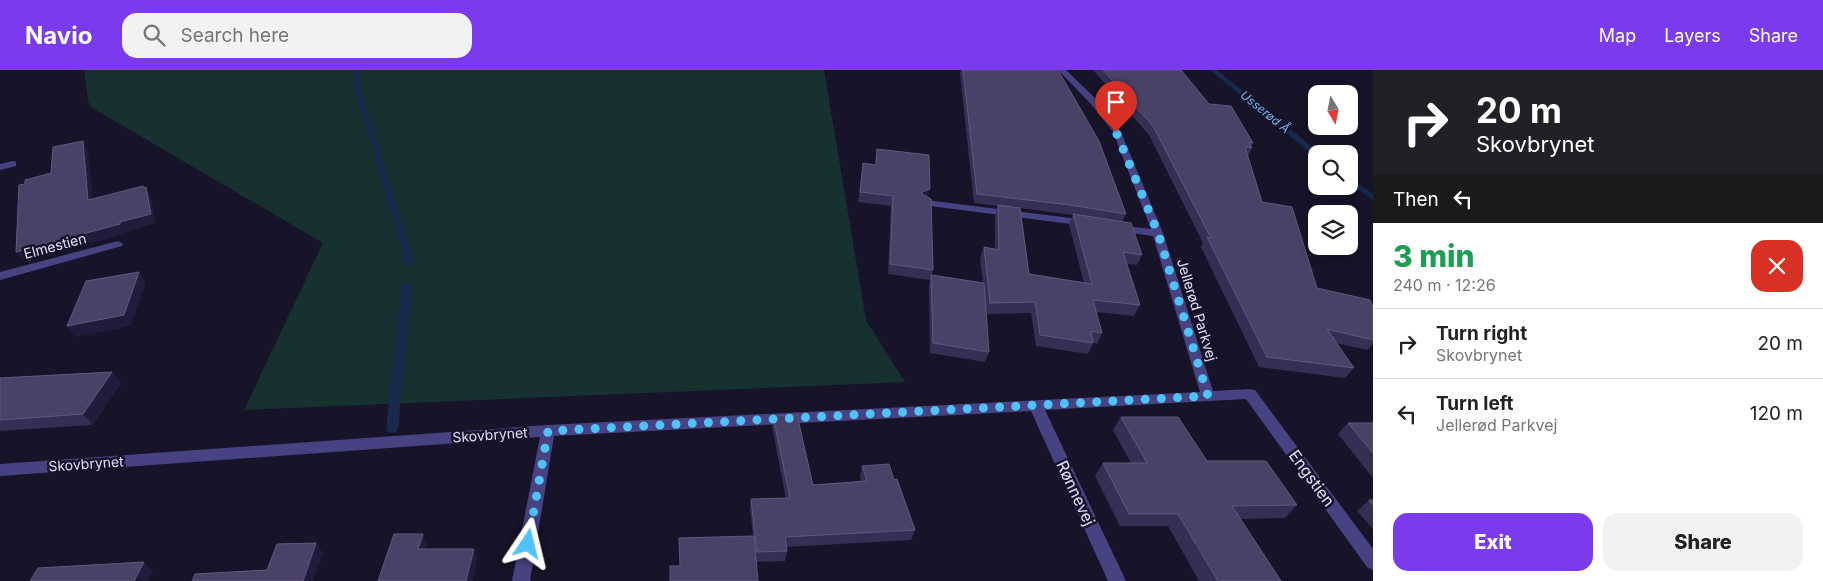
<!DOCTYPE html>
<meta charset="utf-8">
<style>
:root{--surface:#fff;--page:#f2f2f2;--text:#222;--muted:#767676;--line:#e0e0e0;--accent:#7c3aed}
body{margin:0;font-family:Inter,sans-serif;background:var(--page);color:var(--text);height:100vh;display:flex;flex-direction:column;font-size:19px;white-space:nowrap}
*{box-sizing:border-box;margin:0}
p{font-size:16px;color:var(--muted)}
.icon{flex:none;width:28px;height:28px;fill:none;stroke:currentColor;stroke-width:2;stroke-linecap:round;stroke-linejoin:round}
.map{position:relative;flex:1;overflow:hidden}
.sheet{display:flex;flex-direction:column;background:var(--surface);width:450px}
.sheet>*{flex:none}
.hud{background:#202124;color:#fff;overflow:hidden}
.needle{width:32px;rotate:170deg}
.buttons{position:absolute;left:1308px;top:15px;display:grid;gap:10px}
.buttons a{display:grid;place-items:center;width:50px;height:50px;border-radius:10px;background:var(--surface);box-shadow:0 2px 12px #0003;font-size:25px}
.pin{position:absolute;display:grid;place-items:center;width:42px;height:42px;color:#fff;margin:-51px -21px;border-radius:50% 50% 50% 0;rotate:-45deg;box-shadow:0 0 5px #0007}
.pin .icon{rotate:45deg}
.me{position:absolute;width:55px;margin:-28px;rotate:10deg;stroke-linejoin:round;filter:drop-shadow(0 0 4px #0008)}
.turn{display:flex;align-items:center;gap:18px;height:105px;padding:0 20px;font-size:22px}
.turn .icon{width:65px;height:65px;stroke-width:2.5}
.turn b{display:block;font-size:35px;line-height:42px}
.then{display:flex;align-items:center;height:48px;padding:0 20px;background:#0003;gap:10px;font-size:19px}
.round{display:grid;place-items:center;flex:none;width:52px;height:52px;border-radius:15px;background:var(--page)}
.summary{display:flex;align-items:center;justify-content:space-between;height:85px;padding:0 20px}
h1{font-size:30px;font-weight:800;line-height:38px;color:#1e9e55}
.cta{display:flex;gap:10px;margin-top:auto;padding:10px 20px}
.cta a{flex:1;height:58px;border-radius:15px;background:var(--accent);color:#fff;font-size:20px;font-weight:800;line-height:58px;text-align:center}
.cta a+a{background:var(--page);color:var(--text)}
ul{padding:0;list-style:none}
li{display:flex;align-items:center;gap:15px;height:70px;padding:0 20px;border-top:1px solid var(--line)}
li div{flex:1}
li b{display:block;font-size:19px}
li em{font-style:normal}
header{display:flex;align-items:center;gap:30px;box-sizing:border-box;height:70px;padding:0 25px;background:var(--accent);color:#fff}
header strong{font-size:24px}
nav{display:flex;gap:28px;margin-inline-start:auto;font-size:18px}
.search{width:350px;height:45px;background:var(--page);display:flex;align-items:center;gap:12px;box-sizing:border-box;padding:0 18px;border-radius:15px;color:var(--muted);font-size:19px}
main{display:flex;flex:1;min-height:0}
.map>svg:first-child{display:block}
.green{fill:#173131}
.lines{fill:none;stroke-linecap:round;stroke-linejoin:round}
.stream{fill:#172a4d;fill-rule:evenodd}
.minor{fill:#474382;fill-rule:evenodd}
.wall{fill:#372e54;fill-rule:evenodd}
.shaded-wall{fill:#221b3b}
.building{fill:#494166;stroke:#61597d}
.route{stroke:#4fc3f7;stroke-width:9;stroke-dasharray:0 16.2}
.labels{text-anchor:middle;stroke-width:5;stroke-linejoin:round;paint-order:stroke}
.far-water-label{font-size:12px;font-style:italic;fill:#76b4f1;stroke:#171328}
.street-label{font-size:14px;fill:#e2ddfc;stroke:#171328}
.near-street-label{font-size:16px;fill:#e2ddfc;stroke:#171328}
</style>
<header>
<strong>Navio</strong>
<div class="search"><svg class="icon" aria-label="search" viewBox="0 0 24 24"><circle cx="10" cy="10" r="6"/><path d="M15 15l6 6"/></svg>Search here</div>
<nav><a>Map</a><a>Layers</a><a>Share</a></nav>
</header>
<main>
<div class="map">
<svg width="1373" height="511" viewBox="0 0 1373 511">
<rect width="100%" height="100%" fill="#171328"/>
<!-- green -->
<polygon class="green" points="84,0 824,0 866,250 905,312 244,340 323,173 89,36"/>
<g class="lines">
<!-- stream -->
<g class="stream">
<polygon points="353,0 359,0 362,24 411,182 413,193 411,195 408,196 403,193 403,182 356,24"/>
<polygon points="1210,0 1217,0 1321,84 1314,86"/>
<polygon points="1349,107 1373,124 1373,130 1349,113"/>
<polygon points="407,212 412,215 398,359 396,362 392,363 388,362 386,359 402,215"/>
</g>
<!-- minor -->
<g class="minor">
<polygon points="1058,0 1066,0 1096,29 1121,62 1163,163 1213,321 1250,319 1255,320 1373,479 1373,500 1367,497 1246,329 1045,340 1126,511 1108,511 1031,341 554,366 530,511 512,511 540,367 0,406 0,394 548,355 1200,322 1153,166 1117,161 1112,158 1117,155 1151,159 1113,62 1090,33"/>
<polygon points="13,91 16,92 16,96 0,100 0,94"/>
<polygon points="926,130 1087,150 1092,153 1087,156 922,135 922,131"/>
<polygon points="118,171 123,174 122,176 0,210 0,202"/>
</g>
</g>
<!-- wall -->
<g class="wall">
<path d="M 961,0 L 1058,0 L 1126,144 L 1122,152 L 1142,185 L 1137,195 L 1127,194 L 1140,235 L 1134,246 L 1096,242 L 1102,263 L 1097,274 L 1093,273 L 1088,284 L 1036,276 L 1031,243 L 986,244 L 989,282 L 985,292 L 930,283 L 929,215 L 930,210 L 888,204 L 891,136 L 858,132 L 863,93 L 875,95 L 877,79 L 928,127 L 933,200 L 932,205 L 983,213 L 980,188 L 984,177 L 995,179 L 995,146 L 998,136 L 974,133 L 960,4 ZM 1020,138 L 1073,145 L 1069,154 L 1084,213 L 1029,204 Z"/>
<polygon points="1093,0 1181,0 1209,34 1253,73 1251,76 1252,78 1248,86 1262,132 1317,218 1373,237 1373,274 1367,280 1336,273 1354,298 1345,308 1259,297 1201,177 1203,173 1149,65"/>
<polygon points="112,302 121,313 92,355 0,361 0,308"/>
<polygon points="773,346 813,415 861,411 860,406 862,396 894,410 915,460 911,470 786,477 787,481 785,491 756,492 680,496 753,466 750,439 751,429 786,429 772,356"/>
<polygon points="1121,347 1207,391 1297,435 1285,448 1240,449 1281,511 1199,511 1168,456 1120,456 1095,406 1103,393 1131,393 1113,360"/>
<polygon points="1348,353 1373,353 1373,408 1338,364"/>
<polygon points="1369,430 1373,430 1373,459 1357,441"/>
</g>
<!-- shaded-wall -->
<g class="shaded-wall">
<polygon points="83,71 88,80 94,139 88,130"/>
<polygon points="143,116 147,123 146,117 151,127 156,153 126,162 126,164 23,191 16,182 120,152 144,118"/>
<polygon points="930,119 928,128 920,131 922,122"/>
<polygon points="139,202 146,213 131,256 75,267 67,256"/>
<polygon points="112,302 121,313 92,355 83,344"/>
<polygon points="423,464 427,475 423,490 418,479"/>
<polygon points="316,473 323,483 313,511 303,511"/>
<polygon points="474,479 477,490 473,511 466,511"/>
<polygon points="144,492 153,502 148,511 134,511"/>
</g>
<!-- building -->
<g class="building">
<polygon points="963,0 1058,0 1099,71 1126,144 1070,135 977,124"/>
<polygon points="1103,0 1181,0 1209,34 1231,36 1253,73 1249,72 1252,78 1245,77 1262,132 1292,137 1317,218 1370,230 1373,237 1373,260 1372,259 1373,262 1373,270 1327,259 1354,298 1267,287 1207,167 1211,168 1153,56"/>
<polygon points="83,71 88,130 143,116 144,118 146,117 151,144 120,152 120,154 16,182 19,115 25,114 25,110 51,103 53,77"/>
<polygon points="877,79 929,85 930,119 922,122 922,124 931,129 933,200 890,194 893,126 860,122 863,93 876,95"/>
<polygon points="998,135 1020,138 1029,204 1092,214 1073,144 1131,153 1142,185 1123,182 1140,235 1093,230 1102,263 1091,261 1093,273 1040,265 1035,232 990,233 984,177 999,180"/>
<polygon points="139,202 124,245 67,256 86,211"/>
<polygon points="931,205 984,213 989,282 933,273"/>
<polygon points="112,302 83,344 0,350 0,308"/>
<polygon points="797,345 813,415 867,411 862,396 889,394 894,410 897,409 915,460 785,467 787,481 757,482 751,429 790,428 773,346"/>
<polygon points="1121,347 1178,347 1207,391 1266,391 1297,435 1232,436 1281,511 1218,511 1178,444 1129,444 1103,393 1147,393"/>
<polygon points="1348,353 1373,353 1373,383"/>
<polygon points="1369,430 1373,430 1373,435"/>
<polygon points="394,464 423,464 418,479 474,479 466,511 378,511"/>
<polygon points="754,466 758,511 670,511 670,496 680,496 679,468"/>
<polygon points="316,473 303,511 192,511 195,504 267,500 277,474"/>
<polygon points="144,492 134,511 30,511 38,498"/>
</g>
<g class="lines">
<!-- route -->
<polyline class="route" points="528,474 548,361 1208,326 1158,163 1116,62"/>
</g>
<g class="labels">
<!-- far-water labels -->
<g class="far-water-label">
<text transform="translate(1265 42) rotate(39)" y="4">Usserød Å</text>
</g>
<!-- street labels -->
<g class="street-label">
<text transform="translate(55 176) rotate(-15)" y="5">Elmestien</text>
<text transform="translate(1197 240) rotate(73)" y="5">Jellerød Parkvej</text>
<text transform="translate(490 365) rotate(-4)" y="5">Skovbrynet</text>
<text transform="translate(86 394) rotate(-4)" y="5">Skovbrynet</text>
</g>
<!-- near-street labels -->
<g class="near-street-label">
<text transform="translate(1312 408) rotate(54)" y="6">Engstien</text>
<text transform="translate(1076 423) rotate(65)" y="6">Rønnevej</text>
</g>
</g>
</svg>
<div class="buttons">
<a><svg class="needle" viewBox="-14 -14 28 28"><path d="M0-13l5 13h-10z" fill="#e53935"/><path d="M0 13l5-13h-10z" fill="#767676"/></svg></a>
<a><svg class="icon" aria-label="search" viewBox="0 0 24 24"><circle cx="10" cy="10" r="6"/><path d="M15 15l6 6"/></svg></a>
<a><svg class="icon" aria-label="layers" viewBox="0 0 24 24"><path d="M12 4l9 5-9 5-9-5zM3 14l9 5 9-5"/></svg></a>
</div>
<div class="pin" style="left:1116px;top:62px;background:#d93025"><svg class="icon" aria-label="arrive" viewBox="0 0 24 24"><path d="M6 21V4h12l-3 4 3 4H6"/></svg></div>
<svg class="me" style="left:528px;top:474px" viewBox="-20 -20 40 40"><path d="M0-17L14 15 0 8-14 15z" fill="#4fc3f7" stroke="#fff" stroke-width="4"/></svg>
</div>
<section class="sheet">
<div class="hud">
<div class="turn"><svg class="icon" aria-label="right" viewBox="0 0 24 24"><path d="M7 20v-9h11M14 6l5 5-5 5"/></svg><div><b>20 m</b>Skovbrynet</div></div>
<div class="then">Then<svg class="icon" aria-label="left" viewBox="0 0 24 24"><path d="M17 20v-9H6M10 6l-5 5 5 5"/></svg></div>
</div>
<div class="summary"><div><h1>3 min</h1><p>240 m · 12:26</p></div><a class="round" style="background:#d93025;color:#fff"><svg class="icon" aria-label="close" viewBox="0 0 24 24"><path d="M6 6l12 12M18 6L6 18"/></svg></a></div>
<ul>
<li><svg class="icon" aria-label="right" viewBox="0 0 24 24"><path d="M7 20v-9h11M14 6l5 5-5 5"/></svg><div><b>Turn right</b><p>Skovbrynet</p></div><em>20 m</em></li>
<li><svg class="icon" aria-label="left" viewBox="0 0 24 24"><path d="M17 20v-9H6M10 6l-5 5 5 5"/></svg><div><b>Turn left</b><p>Jellerød Parkvej</p></div><em>120 m</em></li>
</ul>
<div class="cta"><a>Exit</a><a>Share</a></div>
</section>
</main>
